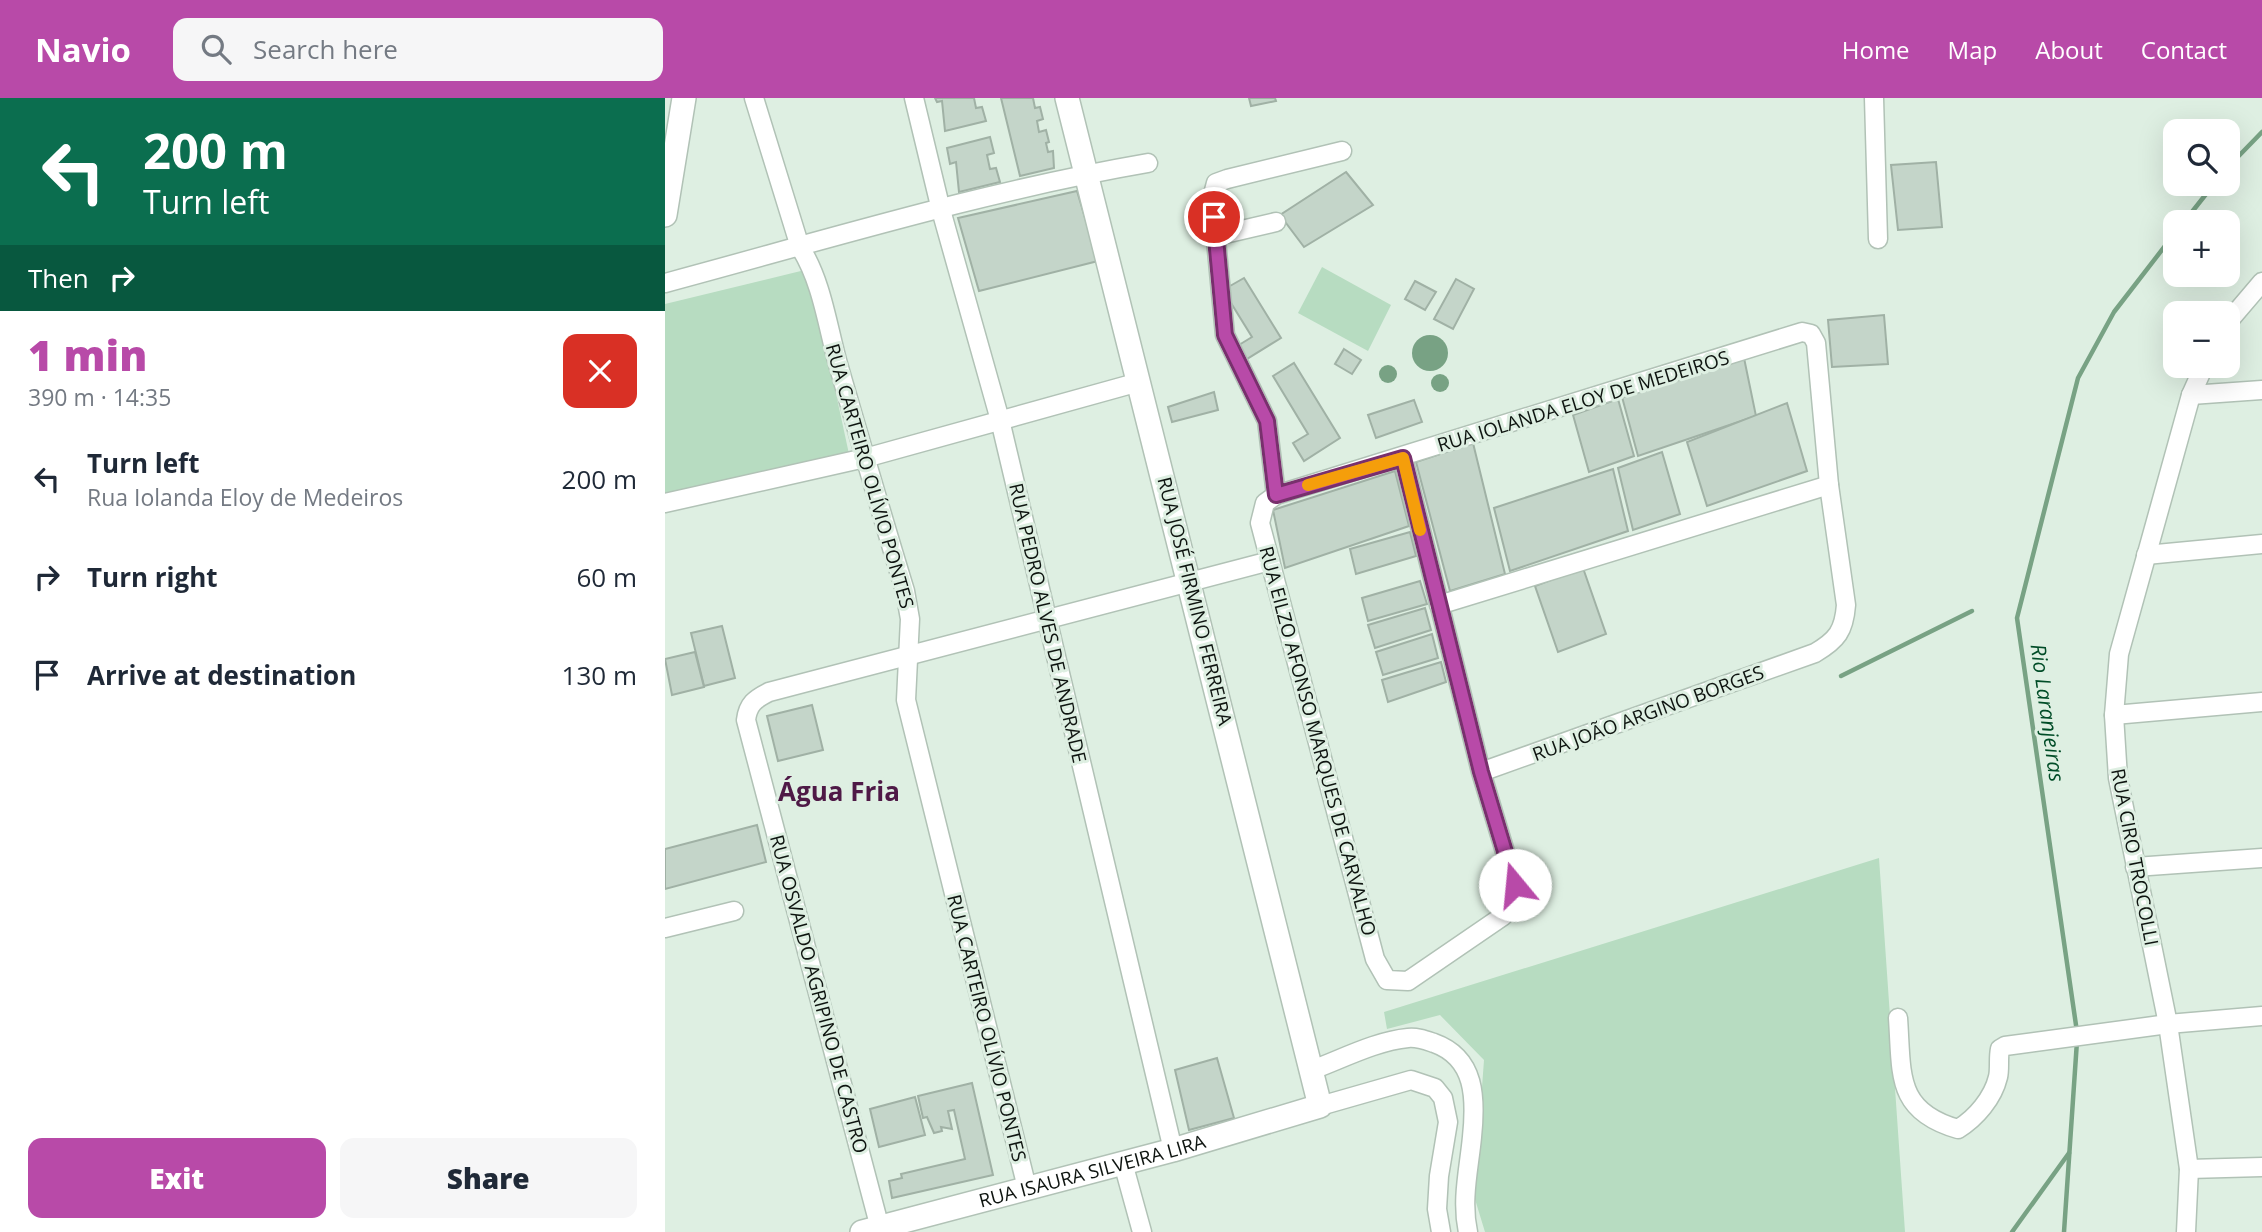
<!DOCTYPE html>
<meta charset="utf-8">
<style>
:root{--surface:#fff;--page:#f6f6f7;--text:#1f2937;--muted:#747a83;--accent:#b84aa8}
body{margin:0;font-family:"Open Sans",sans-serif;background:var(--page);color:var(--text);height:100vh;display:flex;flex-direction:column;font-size:26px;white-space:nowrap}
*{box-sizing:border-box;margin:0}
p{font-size:23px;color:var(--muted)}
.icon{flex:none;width:38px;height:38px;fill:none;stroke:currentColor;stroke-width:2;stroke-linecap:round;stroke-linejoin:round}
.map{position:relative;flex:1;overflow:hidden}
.side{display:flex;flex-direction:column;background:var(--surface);width:665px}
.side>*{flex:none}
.guide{background:#0b6e4f;color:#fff;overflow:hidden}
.fabs{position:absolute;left:1498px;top:21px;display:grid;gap:14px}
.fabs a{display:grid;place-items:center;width:77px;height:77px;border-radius:14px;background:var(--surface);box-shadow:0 7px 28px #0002;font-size:35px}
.pin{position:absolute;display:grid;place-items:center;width:60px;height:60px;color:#fff;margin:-30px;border:4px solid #fff;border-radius:50%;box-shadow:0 2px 7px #0007}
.me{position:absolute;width:77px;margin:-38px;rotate:343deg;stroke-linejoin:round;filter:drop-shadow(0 0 5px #0008)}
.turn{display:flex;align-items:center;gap:24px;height:147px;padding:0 28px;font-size:32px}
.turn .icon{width:91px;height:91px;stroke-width:2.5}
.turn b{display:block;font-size:49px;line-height:60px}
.then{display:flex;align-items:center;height:66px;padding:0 28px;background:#0003;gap:14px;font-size:26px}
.round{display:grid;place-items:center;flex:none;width:74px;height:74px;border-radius:14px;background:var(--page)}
.headline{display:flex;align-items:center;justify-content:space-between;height:119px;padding:0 28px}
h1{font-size:42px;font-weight:800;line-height:52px;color:var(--accent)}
.button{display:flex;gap:14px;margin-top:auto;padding:14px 28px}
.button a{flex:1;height:80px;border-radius:14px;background:var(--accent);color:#fff;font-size:28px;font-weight:800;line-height:80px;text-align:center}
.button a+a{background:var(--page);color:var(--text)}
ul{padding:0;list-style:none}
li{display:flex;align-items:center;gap:21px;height:98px;padding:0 28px}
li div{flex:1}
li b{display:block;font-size:26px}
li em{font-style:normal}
header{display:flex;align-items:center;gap:42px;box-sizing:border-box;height:98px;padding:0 35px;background:var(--accent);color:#fff}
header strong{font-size:33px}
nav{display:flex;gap:38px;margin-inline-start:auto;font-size:24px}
.search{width:490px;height:63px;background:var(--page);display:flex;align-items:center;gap:18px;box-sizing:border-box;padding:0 24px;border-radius:14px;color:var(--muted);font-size:26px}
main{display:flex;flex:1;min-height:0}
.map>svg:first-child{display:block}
.green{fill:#b7dcc1}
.water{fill:#78a284}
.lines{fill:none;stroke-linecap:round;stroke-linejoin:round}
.stream{stroke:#78a284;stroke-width:4.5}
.building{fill:#c4d5c9;stroke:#a0b1a5;stroke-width:2}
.minor-casing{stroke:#b1c2b6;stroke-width:21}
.major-casing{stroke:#b1c2b6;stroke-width:26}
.minor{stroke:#fff;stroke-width:18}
.major{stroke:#fff;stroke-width:23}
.route-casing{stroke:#78306d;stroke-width:18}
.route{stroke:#b84aa8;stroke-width:12}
.slow{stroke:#f59e0b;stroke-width:12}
.labels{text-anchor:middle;stroke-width:6;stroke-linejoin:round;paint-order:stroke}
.street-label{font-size:19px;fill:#0e1410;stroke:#deefe2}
.water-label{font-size:21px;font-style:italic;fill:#004c27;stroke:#deefe2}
.district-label{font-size:26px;font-weight:bold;fill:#4e1946;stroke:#deefe2}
</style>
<header>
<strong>Navio</strong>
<div class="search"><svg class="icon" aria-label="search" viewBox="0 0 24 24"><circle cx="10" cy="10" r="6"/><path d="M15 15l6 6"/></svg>Search here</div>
<nav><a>Home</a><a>Map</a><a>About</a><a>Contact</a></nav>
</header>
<main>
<section class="side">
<div class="guide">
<div class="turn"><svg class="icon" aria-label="left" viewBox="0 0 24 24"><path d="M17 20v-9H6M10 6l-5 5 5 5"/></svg><div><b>200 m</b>Turn left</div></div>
<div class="then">Then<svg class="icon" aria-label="right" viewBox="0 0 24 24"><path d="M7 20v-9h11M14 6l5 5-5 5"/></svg></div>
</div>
<div class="headline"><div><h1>1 min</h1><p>390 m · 14:35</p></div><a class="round" style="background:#d93025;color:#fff"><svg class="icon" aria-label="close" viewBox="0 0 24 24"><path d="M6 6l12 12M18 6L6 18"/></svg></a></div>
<ul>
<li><svg class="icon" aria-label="left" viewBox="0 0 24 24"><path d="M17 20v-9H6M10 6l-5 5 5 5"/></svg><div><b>Turn left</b><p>Rua Iolanda Eloy de Medeiros</p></div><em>200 m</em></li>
<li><svg class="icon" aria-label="right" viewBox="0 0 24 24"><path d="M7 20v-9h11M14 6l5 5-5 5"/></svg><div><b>Turn right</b></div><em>60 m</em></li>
<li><svg class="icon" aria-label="arrive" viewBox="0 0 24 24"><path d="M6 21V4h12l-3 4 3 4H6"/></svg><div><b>Arrive at destination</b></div><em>130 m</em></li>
</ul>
<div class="button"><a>Exit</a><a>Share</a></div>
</section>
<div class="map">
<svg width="1597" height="1134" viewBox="0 0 1597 1134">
<rect width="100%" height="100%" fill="#deefe2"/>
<!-- green -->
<g class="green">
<polygon points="657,169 726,207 703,253 633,215"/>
<polygon points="144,171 184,356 0,398 0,206"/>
<polygon points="1214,760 1240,1134 820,1134 809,1098 819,962 775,917 722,931 719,914"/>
</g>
<!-- water -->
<g class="water">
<circle cx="765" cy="255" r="18"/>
<circle cx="723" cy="276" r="9"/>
<circle cx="775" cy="285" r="9"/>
</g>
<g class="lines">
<!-- stream -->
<g class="stream">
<polyline points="1563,69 1597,34"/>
<polyline points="1519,124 1549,86"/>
<polyline points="1176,578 1307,513"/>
<polyline points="1412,934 1352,520 1413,280 1449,214 1510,135"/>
<polyline points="1347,1134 1404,1055"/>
<polyline points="1399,1134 1412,943"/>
</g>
</g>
<!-- building -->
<g class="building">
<polygon points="270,0 309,0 311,10 317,9 321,23 280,33 277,3 272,4"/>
<polygon points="336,0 368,0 370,10 375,9 378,21 372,23 374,34 381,32 384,44 381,45 383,54 388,53 389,70 355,78"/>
<polygon points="584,0 610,0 611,3 586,8"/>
<polygon points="325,39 329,55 322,57 325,71 331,70 335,84 294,94 291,64 285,66 282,50"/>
<polygon points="1271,64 1277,129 1233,132 1226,67"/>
<polygon points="681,74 708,107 639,149 615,117"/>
<polygon points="412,93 433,163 314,193 293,120"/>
<polygon points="579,180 616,240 577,264 569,250 587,239 558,192"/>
<polygon points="791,181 809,191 788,231 769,221"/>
<polygon points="750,183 771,194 760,212 740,201"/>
<polygon points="1219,217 1223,266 1167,269 1163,222"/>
<polygon points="679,251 696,262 687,276 670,266"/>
<polygon points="1079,260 1091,318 973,358 957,299"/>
<polygon points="629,265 675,340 639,363 628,345 643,336 608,278"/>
<polygon points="549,294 553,312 507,324 503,309"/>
<polygon points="953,301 969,358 924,374 908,317"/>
<polygon points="749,302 757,324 711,340 703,317"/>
<polygon points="1122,305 1142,373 1042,408 1022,344"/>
<polygon points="808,345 840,476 785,493 751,364"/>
<polygon points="997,354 1015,416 968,432 953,370"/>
<polygon points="948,371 963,433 845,473 829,410"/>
<polygon points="730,373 744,428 620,470 608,412"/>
<polygon points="745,434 751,458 691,476 685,451"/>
<polygon points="918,470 941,536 893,554 870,488"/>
<polygon points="755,483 762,506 703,523 697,500"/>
<polygon points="760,510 766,532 710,550 703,527"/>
<polygon points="57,528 70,580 39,588 26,535"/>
<polygon points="767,536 773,560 718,577 711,554"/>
<polygon points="30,554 39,589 7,597 0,561"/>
<polygon points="776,564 781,584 723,604 717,582"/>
<polygon points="147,607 158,652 113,663 102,618"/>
<polygon points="92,727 101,764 0,791 0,751"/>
<polygon points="552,960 569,1020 524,1032 510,972"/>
<polygon points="307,985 328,1077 227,1100 224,1083 237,1080 236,1076 300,1061 289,1012 283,1013 287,1031 276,1029 277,1033 269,1035 262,1019 258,1020 253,998"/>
<polygon points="250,999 260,1037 214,1049 205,1011"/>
</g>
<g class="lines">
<!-- minor casing -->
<g class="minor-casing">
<g id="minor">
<path d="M 89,0 L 135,149 C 157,184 162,226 173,266 C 195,342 217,418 240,493 L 245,521 L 241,602 L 362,1090"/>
<polyline points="249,0 276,112 335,322 508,1052"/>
<polyline points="1209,0 1213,141"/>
<polyline points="551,138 611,124"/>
<path d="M 0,185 C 160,142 320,93 483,65"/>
<polyline points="1563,224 1597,184"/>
<polyline points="1526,297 1597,292"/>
<path d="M 738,360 L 816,674 L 850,787 L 838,818 L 743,883 L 722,882 L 710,861 L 595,425 L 600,405 L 611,397 L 1137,234 L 1146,236 L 1151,245 L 1164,387 L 1181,507 C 1179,533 1172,542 1150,555 L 816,674"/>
<polyline points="611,397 602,323 560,237 547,100 551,85 562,81 677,53"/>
<polyline points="0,405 200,360 474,284"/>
<polyline points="1481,457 1597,446"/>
<polyline points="774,507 1164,387"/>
<polyline points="1449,617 1597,604"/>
<polyline points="1470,769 1597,760"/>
<polyline points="0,830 69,813"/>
<path d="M 1233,920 C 1237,976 1230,1013 1293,1031 C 1311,1020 1328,1000 1333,979 C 1335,971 1333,960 1335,951 L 1340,948 L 1503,926 L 1597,918"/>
<path d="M 647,972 C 677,961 711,943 743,940 C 752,939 760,942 769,945 C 811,960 811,1001 807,1039 C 804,1071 796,1102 803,1134"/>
<polyline points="655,1008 746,982 770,990 778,1000 783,1024 774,1078 772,1111 776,1134"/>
<polyline points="458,1065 477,1134"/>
<polyline points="1524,1071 1597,1069"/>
<path d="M 216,1134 L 81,622 C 83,606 90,601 104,594 L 605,463"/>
<polyline points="1521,1134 1524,1071 1503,926 1453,680 1449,617 1454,556 1526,297 1539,268"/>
</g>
</g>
<!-- major casing -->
<g class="major-casing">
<g id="major">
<polyline points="0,117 19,0"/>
<path id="s1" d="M 197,1134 L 508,1052 L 655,1008 L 402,0"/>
</g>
</g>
<!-- minor -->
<use href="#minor" class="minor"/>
<!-- major -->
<use href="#major" class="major"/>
</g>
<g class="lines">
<!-- route casing -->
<g class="route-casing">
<polyline id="route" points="549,119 560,237 602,323 611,397 738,360 816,674 850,787"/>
</g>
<!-- route -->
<use href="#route" class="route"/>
<!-- slow -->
<polyline class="slow" points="643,387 738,360 755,432"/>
</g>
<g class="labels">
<!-- street labels -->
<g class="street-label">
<text transform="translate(918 303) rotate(-17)" y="7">RUA IOLANDA ELOY DE MEDEIROS</text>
<text transform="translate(205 378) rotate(74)" y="7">RUA CARTEIRO OLÍVIO PONTES</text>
<text transform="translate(530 503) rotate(76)" y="7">RUA JOSÉ FIRMINO FERREIRA</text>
<text transform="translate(383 525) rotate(77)" y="7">RUA PEDRO ALVES DE ANDRADE</text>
<text transform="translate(983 615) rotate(-20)" y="7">RUA JOÃO ARGINO BORGES</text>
<text transform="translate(653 643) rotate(75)" y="7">RUA EILZO AFONSO MARQUES DE CARVALHO</text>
<text transform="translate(1470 759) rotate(79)" y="7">RUA CIRO TROCOLLI</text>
<text transform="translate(154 896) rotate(75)" y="7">RUA OSVALDO AGRIPINO DE CASTRO</text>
<text transform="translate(322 930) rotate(76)" y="7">RUA CARTEIRO OLÍVIO PONTES</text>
<text dy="7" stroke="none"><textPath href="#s1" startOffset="238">RUA ISAURA SILVEIRA LIRA</textPath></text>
</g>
<!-- water labels -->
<g class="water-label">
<text transform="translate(1382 615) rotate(82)" y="7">Rio Laranjeiras</text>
</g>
<!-- district labels -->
<g class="district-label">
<text x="174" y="703">Água Fria</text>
</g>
</g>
</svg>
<div class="fabs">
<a><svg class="icon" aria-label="search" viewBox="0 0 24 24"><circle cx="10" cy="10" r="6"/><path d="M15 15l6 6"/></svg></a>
<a>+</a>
<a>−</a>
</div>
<div class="pin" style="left:549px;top:119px;background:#d93025"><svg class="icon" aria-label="arrive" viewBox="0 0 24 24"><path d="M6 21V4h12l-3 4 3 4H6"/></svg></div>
<svg class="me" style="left:850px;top:787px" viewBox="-20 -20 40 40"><circle r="19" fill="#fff"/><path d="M0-13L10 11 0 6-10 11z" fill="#b84aa8"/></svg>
</div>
</main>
